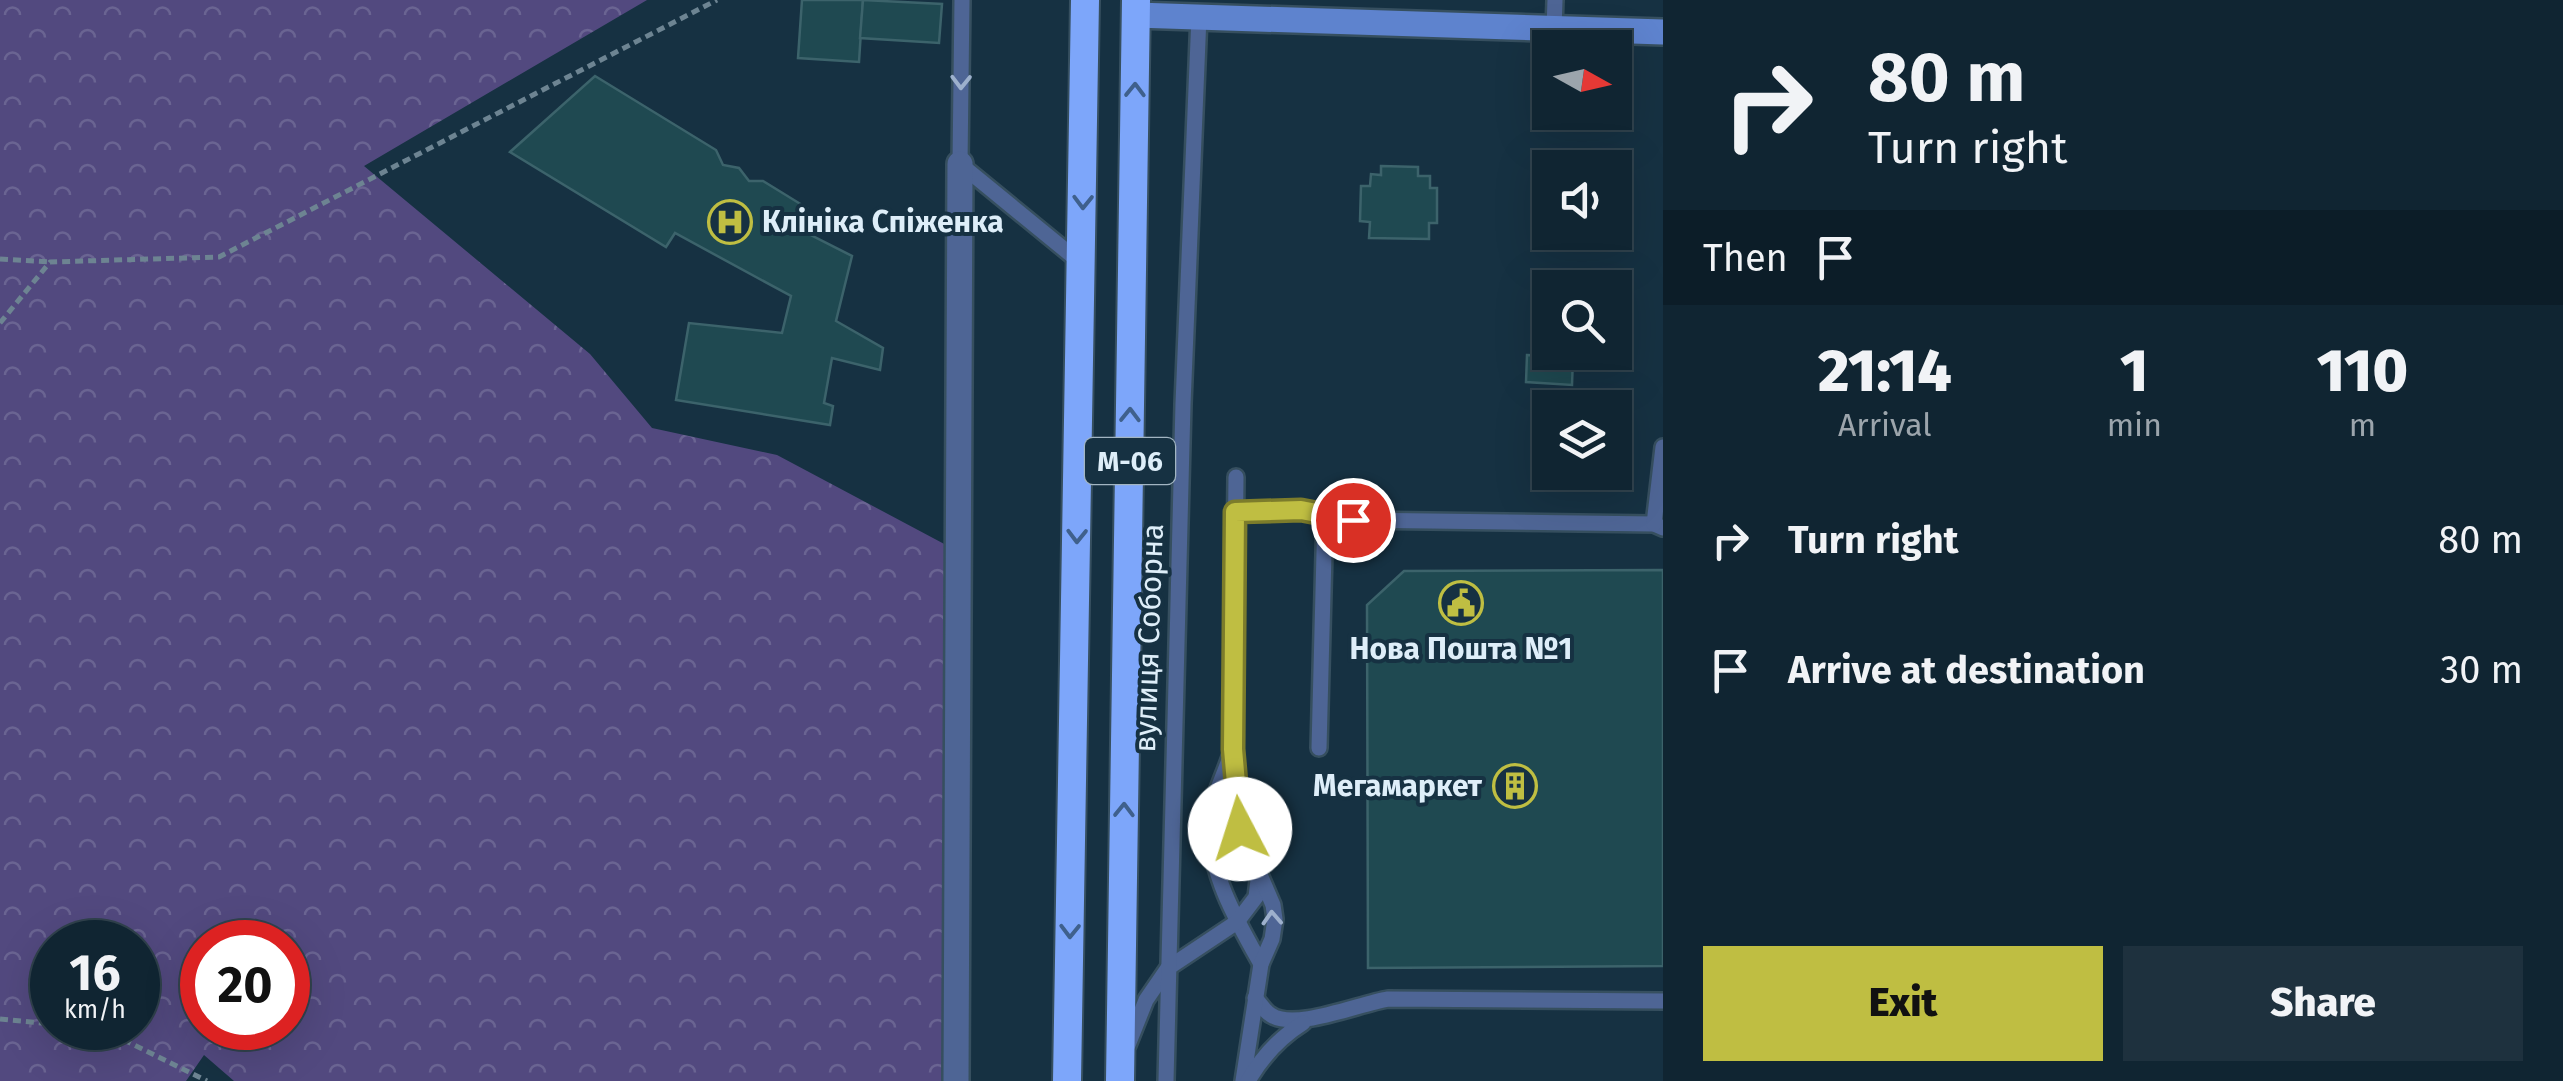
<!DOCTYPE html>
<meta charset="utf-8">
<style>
:root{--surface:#102532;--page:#1e313e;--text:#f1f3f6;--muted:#9ca5ac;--line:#30424d;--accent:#bfbe42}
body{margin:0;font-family:"Fira Sans",sans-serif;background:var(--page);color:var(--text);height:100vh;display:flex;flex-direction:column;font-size:38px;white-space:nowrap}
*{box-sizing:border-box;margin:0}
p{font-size:32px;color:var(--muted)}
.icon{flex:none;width:55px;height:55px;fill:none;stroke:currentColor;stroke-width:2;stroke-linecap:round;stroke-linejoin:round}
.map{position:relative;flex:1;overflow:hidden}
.sheet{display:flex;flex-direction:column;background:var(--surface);width:900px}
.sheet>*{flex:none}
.top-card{background:#102532;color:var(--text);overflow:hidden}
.needle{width:65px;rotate:98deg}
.fabs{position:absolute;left:1532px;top:30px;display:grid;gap:20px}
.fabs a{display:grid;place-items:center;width:100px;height:100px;border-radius:0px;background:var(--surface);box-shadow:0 10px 40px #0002,0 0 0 2px var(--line);font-size:50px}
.speed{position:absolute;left:30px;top:920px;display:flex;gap:20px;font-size:50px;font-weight:700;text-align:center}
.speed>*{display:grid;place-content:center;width:130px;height:130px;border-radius:50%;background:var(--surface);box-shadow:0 10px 40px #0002,0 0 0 2px var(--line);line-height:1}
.speed small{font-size:25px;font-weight:400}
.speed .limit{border:15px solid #d22;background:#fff;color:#111}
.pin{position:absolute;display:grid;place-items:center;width:85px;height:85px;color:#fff;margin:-42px;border:5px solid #fff;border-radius:50%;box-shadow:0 2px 10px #0007}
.me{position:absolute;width:110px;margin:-55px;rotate:355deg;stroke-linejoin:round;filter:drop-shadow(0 0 8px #0008)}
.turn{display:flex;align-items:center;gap:35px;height:210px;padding:0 40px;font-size:45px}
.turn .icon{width:130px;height:130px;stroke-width:2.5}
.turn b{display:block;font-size:70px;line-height:85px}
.then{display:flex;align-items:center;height:95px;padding:0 40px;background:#0003;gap:20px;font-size:38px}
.eta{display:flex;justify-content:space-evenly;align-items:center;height:170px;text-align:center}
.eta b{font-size:60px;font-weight:800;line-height:70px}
.button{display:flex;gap:20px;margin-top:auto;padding:20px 40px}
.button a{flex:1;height:115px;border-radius:0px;background:var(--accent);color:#111;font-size:40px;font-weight:800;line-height:115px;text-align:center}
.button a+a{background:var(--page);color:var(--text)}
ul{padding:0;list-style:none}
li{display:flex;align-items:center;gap:30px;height:130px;padding:0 40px}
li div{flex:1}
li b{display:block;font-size:38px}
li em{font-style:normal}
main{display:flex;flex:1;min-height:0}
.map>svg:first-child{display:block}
.forest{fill:url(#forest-crowns);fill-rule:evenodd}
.building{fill:#1f4951;stroke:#3c636b;stroke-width:2.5}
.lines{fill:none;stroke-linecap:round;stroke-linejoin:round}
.service-casing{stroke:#364f5f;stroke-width:20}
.minor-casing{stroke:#364f5f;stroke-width:30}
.secondary-casing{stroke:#364f5f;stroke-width:30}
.trunk-casing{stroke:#364f5f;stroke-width:32}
.path{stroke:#6d8492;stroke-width:5;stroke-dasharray:8 5;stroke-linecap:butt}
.service{stroke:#4e6595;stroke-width:15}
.minor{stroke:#4e6595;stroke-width:25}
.secondary{stroke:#5e83ce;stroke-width:25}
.trunk{stroke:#7da6fa;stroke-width:28}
.oneway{stroke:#9db0cc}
.oneway2{stroke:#3f608c}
.route-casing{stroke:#7c7c2b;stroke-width:25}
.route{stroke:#bfbe42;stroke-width:18}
.labels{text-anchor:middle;stroke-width:8;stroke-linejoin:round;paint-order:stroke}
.shield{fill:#163142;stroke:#a2b5c2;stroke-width:2.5}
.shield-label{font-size:28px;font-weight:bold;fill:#deeef9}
.poi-label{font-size:30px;font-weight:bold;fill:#deeef9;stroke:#163142;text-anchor:start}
.street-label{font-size:30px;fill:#deeef9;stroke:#163142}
</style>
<main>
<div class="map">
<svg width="1663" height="1081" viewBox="0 0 1663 1081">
<defs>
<pattern id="forest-crowns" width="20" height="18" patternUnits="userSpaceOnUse" patternTransform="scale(2.5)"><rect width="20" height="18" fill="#52497f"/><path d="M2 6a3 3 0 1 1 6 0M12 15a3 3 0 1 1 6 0" fill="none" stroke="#6a6492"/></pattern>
</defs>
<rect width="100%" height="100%" fill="#163142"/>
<!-- forest -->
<path class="forest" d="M 0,0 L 647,0 L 364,166 L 590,354 L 652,428 L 777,455 L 948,546 L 952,1081 L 234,1081 L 204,1055 L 186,1081 L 0,1081 ZM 52,942 L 138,942 L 138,1028 L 52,1028 ZM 202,942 L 288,942 L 288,1028 L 202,1028 Z"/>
<!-- building -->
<g class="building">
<polygon points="802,0 863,0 859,62 798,58"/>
<polygon points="863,0 942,4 939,43 860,38"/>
<polygon points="595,76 716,150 723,165 739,168 749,181 763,181 807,208 803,231 852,256 836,321 883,348 880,370 832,358 824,403 833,406 830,425 676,400 689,323 782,333 791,296 675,233 666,247 510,152"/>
<polygon points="1381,166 1418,167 1418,176 1430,176 1430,188 1437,188 1437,223 1429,223 1429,239 1369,238 1370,222 1360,221 1361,186 1370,186 1371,174 1381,175"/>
<polygon points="1527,355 1573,357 1572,385 1526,382"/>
<polygon points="1663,570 1663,966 1368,968 1367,605 1404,571"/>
</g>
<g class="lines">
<!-- service casing -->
<g class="service-casing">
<g id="service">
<polyline points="962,0 960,164 1081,263"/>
<polyline points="1554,29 1555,0"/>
<polyline points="1235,512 1301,510 1353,520 1654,524 1663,528"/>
<polyline points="1654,524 1663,447"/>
<polyline points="1319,748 1325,514"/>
<path d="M 1230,757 C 1223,778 1210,802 1210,825 C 1209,874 1238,923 1261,964"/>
<path d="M 1255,998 C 1260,1003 1265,1012 1271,1015 C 1295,1031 1358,1004 1388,999 L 1663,1001"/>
<polyline points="1128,1045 1146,1000 1168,968 1237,922 1256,897 1259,872 1247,853 1240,829 1233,749 1236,477"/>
<polyline points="1166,1081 1183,404 1199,16"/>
<polyline points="1243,1081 1261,964 1272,939 1275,919 1273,905 1261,877"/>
<path d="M 1248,1081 C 1262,1057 1279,1038 1303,1023"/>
</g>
</g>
<!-- minor casing -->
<g class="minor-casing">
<polyline id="minor" points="956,1081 960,164"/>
</g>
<!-- secondary casing -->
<g class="secondary-casing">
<polyline id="secondary" points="1136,15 1663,32"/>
</g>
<!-- trunk casing -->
<g class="trunk-casing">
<g id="trunk">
<polyline points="1067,1081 1085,0"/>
<polyline points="1120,1081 1136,0"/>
</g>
</g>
<!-- path -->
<g class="path">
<polyline points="0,259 50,262"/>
<polyline points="0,323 50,262 219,257 717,0"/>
<polyline points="0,1019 52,1024"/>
<polyline points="87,1028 102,1029 207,1081"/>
</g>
<!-- service -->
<use href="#service" class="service"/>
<!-- minor -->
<use href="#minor" class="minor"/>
<!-- secondary -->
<use href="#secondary" class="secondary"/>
<!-- trunk -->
<use href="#trunk" class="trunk"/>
</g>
<!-- one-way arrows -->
<defs><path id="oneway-chevron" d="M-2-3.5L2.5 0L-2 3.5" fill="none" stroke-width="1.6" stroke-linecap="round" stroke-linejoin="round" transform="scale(2.5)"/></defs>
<g class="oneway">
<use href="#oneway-chevron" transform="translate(961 82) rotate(91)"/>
<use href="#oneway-chevron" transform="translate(1272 918) rotate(-93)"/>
</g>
<g class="oneway2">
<use href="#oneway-chevron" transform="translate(1135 90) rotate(-89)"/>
<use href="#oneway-chevron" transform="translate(1083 202) rotate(91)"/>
<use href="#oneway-chevron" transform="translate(1130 415) rotate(-89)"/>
<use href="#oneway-chevron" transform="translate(1077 536) rotate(91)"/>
<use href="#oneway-chevron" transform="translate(1124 810) rotate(-89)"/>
<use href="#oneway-chevron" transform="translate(1070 931) rotate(91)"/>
</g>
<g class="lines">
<!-- route casing -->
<g class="route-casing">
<polyline id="route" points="1240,829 1233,749 1235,512 1301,510 1353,520"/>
</g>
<!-- route -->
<use href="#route" class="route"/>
</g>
<!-- icons -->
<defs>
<g id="hospital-ring" transform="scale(2.25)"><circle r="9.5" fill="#163142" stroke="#bfbe42" stroke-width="1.5"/><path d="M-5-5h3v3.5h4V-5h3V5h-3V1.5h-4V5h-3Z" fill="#bfbe42"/></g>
<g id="civic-ring" transform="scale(2.25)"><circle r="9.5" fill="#163142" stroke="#bfbe42" stroke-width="1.5"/><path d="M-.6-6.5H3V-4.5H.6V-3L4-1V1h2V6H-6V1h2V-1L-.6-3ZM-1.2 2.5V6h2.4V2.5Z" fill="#bfbe42"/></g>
<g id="building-ring" transform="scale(2.25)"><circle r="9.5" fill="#163142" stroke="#bfbe42" stroke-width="1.5"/><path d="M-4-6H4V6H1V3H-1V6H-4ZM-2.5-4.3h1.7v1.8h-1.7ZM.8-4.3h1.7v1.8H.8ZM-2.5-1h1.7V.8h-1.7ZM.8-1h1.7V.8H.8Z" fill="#bfbe42"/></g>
</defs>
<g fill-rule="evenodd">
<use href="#hospital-ring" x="730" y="222"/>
<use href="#civic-ring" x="1461" y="603"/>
<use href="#building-ring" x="1515" y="786"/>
</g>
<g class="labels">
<!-- shield labels -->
<rect class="shield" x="1085" y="438" width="90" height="46" rx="8"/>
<g class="shield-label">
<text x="1130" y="471">М-06</text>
</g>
<!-- poi labels -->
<g class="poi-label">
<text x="762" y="232">Клініка Спіженка</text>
<text x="1461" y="659" text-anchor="middle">Нова Пошта №1</text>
<text x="1482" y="796" text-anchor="end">Мегамаркет</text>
</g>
<!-- street labels -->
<g class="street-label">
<text transform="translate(1149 638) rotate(-88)" y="10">вулиця Соборна</text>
</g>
</g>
</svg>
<div class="fabs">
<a><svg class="needle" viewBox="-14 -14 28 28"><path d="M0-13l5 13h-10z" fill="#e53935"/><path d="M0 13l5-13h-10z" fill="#9ca5ac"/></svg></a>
<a><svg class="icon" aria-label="sound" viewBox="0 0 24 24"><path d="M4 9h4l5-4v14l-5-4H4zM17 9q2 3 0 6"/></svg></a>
<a><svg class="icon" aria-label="search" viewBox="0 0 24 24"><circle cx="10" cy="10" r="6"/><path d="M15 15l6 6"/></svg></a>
<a><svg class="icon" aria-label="layers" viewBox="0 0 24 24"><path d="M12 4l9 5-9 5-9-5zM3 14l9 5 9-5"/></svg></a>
</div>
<div class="speed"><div>16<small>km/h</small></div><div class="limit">20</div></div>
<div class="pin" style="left:1353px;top:520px;background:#d93025"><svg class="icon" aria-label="arrive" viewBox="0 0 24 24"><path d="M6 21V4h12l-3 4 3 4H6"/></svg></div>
<svg class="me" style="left:1240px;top:829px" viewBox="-20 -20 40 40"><circle r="19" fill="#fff"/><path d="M0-13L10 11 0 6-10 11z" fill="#bfbe42"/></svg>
</div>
<section class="sheet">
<div class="top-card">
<div class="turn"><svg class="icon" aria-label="right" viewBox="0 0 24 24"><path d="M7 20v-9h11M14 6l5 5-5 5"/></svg><div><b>80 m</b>Turn right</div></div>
<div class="then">Then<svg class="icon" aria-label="arrive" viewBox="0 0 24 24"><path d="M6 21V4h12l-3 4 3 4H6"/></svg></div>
</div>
<div class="eta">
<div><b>21:14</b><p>Arrival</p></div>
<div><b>1</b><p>min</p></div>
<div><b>110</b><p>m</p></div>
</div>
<ul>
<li><svg class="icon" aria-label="right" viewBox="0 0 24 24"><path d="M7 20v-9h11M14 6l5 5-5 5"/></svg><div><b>Turn right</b></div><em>80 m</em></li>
<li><svg class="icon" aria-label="arrive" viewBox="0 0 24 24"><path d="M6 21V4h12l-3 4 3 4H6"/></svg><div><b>Arrive at destination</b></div><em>30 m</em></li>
</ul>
<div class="button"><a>Exit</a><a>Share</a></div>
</section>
</main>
